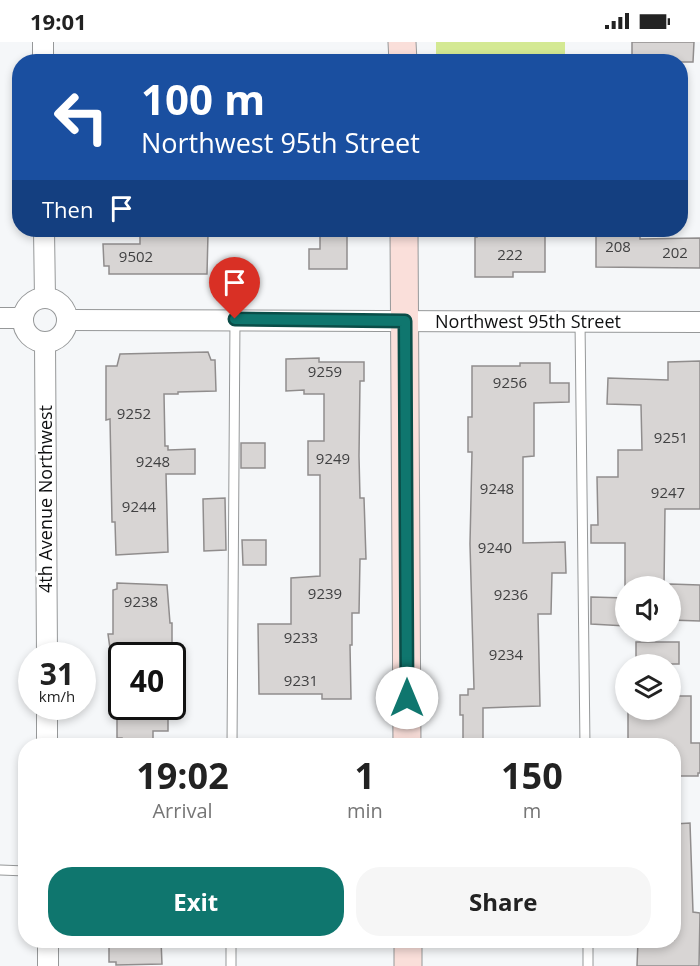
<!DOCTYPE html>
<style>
:root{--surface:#fff;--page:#f6f6f6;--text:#222;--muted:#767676;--accent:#0f766e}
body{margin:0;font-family:"Open Sans",sans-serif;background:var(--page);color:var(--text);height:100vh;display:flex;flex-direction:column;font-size:22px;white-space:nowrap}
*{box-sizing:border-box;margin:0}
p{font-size:20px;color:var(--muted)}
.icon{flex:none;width:33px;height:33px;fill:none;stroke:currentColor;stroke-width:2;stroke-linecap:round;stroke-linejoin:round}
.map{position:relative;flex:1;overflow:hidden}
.side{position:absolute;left:18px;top:696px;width:663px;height:210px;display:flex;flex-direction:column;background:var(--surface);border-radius:24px;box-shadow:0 3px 9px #0003}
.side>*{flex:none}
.top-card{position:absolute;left:12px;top:12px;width:676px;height:183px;border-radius:24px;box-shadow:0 3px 9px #0003;background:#1a4fa0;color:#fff;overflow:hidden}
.fabs{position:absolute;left:615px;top:534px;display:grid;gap:12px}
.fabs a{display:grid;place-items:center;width:66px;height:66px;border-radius:50%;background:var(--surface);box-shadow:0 3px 9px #0003;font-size:30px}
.speed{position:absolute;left:18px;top:600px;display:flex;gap:12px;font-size:30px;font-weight:700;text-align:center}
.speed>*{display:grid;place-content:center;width:78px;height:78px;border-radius:50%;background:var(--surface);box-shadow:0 3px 9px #0003;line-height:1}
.speed small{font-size:15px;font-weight:400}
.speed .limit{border:3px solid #111;border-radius:9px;background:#fff;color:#111}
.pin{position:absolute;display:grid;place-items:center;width:51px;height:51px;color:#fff;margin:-62px -26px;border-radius:50% 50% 50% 0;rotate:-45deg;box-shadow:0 0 6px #0007}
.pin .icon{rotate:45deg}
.me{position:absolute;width:66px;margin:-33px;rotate:0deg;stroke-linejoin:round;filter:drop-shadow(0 0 4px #0008)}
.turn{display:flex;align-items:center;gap:21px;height:126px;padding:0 30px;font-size:27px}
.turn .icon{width:78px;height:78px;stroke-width:2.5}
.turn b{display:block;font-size:42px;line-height:51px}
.then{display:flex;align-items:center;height:57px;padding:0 30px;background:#0003;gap:12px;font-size:22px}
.eta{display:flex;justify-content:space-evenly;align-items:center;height:102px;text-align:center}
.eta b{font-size:36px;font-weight:700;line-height:42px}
.button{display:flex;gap:12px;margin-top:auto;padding:12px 30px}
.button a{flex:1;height:69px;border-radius:24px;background:var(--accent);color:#fff;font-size:24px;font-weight:700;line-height:69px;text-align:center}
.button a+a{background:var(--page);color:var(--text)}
.status{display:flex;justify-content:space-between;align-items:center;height:42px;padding:0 30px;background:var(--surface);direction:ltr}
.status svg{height:16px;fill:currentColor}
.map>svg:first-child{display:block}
.green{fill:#d4e993}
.building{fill:#d8d5d4;stroke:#908d8d;stroke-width:1.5}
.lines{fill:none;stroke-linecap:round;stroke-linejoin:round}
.lane-casing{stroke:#969899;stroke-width:11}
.street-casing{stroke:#969899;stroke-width:22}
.secondary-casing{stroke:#969899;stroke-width:29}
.lane{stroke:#fff;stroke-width:9}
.street{stroke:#fff;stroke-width:20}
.secondary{stroke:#fadfda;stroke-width:27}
.route-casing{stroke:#0a4d48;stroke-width:15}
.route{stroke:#0f766e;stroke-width:10}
.labels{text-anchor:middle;stroke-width:5;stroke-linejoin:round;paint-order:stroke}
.number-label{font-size:15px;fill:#414142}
.street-label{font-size:18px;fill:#0f1011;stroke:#fff}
</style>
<div class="status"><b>19:01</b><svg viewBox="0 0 49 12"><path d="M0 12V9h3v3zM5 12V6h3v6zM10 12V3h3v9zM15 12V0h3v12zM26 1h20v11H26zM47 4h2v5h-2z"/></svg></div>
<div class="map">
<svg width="700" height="924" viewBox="0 0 700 924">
<rect width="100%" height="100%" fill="#f5f7f9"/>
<!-- green -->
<rect class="green" x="436" y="0" width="129" height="19"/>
<!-- building -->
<g class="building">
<polygon points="632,0 694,0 693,20 632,20"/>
<polygon points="140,188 164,188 164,191 208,192 207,232 109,232 109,224 104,224 103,202 140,202"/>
<polygon points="477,188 545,188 545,230 513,230 513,235 475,235 475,195 477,195"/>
<polygon points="596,188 640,188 640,197 700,196 700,226 596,225"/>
<polygon points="320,192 347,192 347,227 309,227 309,207 320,207"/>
<polygon points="208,310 211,318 215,318 216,349 178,350 178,352 164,352 165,404 168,404 168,408 195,407 195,432 166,432 168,510 116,513 115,480 112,480 110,377 106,378 106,324 117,324 120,312"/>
<polygon points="319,316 319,320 364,320 364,339 360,339 359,414 360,456 364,456 366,517 360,517 359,571 352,571 352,603 350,603 351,657 322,657 322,652 259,652 258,582 291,582 291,536 320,534 320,433 308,433 308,399 324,399 324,352 304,352 304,348 286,349 286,317"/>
<polygon points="700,319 700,467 665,467 664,544 625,544 625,501 591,501 591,483 598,483 597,435 618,435 618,408 642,408 641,363 607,362 608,336 668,338 668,320"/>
<polygon points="520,321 550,321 550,341 569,341 569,360 534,361 534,414 523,415 523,501 565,500 566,531 552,531 551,572 538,572 540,664 483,666 483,704 463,704 463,673 460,673 460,653 468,653 468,647 474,647 470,502 472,410 468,410 468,375 472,375 472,324 520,324"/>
<rect x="241" y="401" width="24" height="25"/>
<polygon points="225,456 226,508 204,509 203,457"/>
<polygon points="242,498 266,498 266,523 243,523"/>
<polygon points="117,541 167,543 170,581 172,581 172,611 111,614 108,592 113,592 113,548 117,547"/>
<polygon points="670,542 700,543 700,579 670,578"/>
<polygon points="591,555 626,556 626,584 591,582"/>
<rect x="636" y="600" width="43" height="22"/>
<polygon points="670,654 691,654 691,701 700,701 700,731 698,731 698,734 674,734 674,704 628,704 628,668 670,668"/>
<polygon points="117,669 168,669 168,689 153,689 153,704 122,704 122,696 117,696"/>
<polygon points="690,781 693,870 700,871 699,924 637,924 638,898 674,898 674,782"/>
<polygon points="109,898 161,898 162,922 116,923 116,920 109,920"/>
</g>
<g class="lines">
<!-- lane casing -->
<g class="lane-casing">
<g id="lane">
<polyline points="580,280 585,704"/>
<polyline points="232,704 235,277"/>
<polyline points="0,828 26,829"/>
<polyline points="588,898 588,924"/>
<polyline points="231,924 231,898"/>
</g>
</g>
<!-- street casing -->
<g class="street-casing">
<g id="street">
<polyline points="43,0 43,20"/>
<polyline points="44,188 45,256"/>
<circle cx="45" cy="278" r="22"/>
<polyline points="0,276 23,276"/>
<polyline points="67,278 700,280"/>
<polyline points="45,300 47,614"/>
<polyline points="47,664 47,704"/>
<polyline points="48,898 48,924"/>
</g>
</g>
<!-- secondary casing -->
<g class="secondary-casing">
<g id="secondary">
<polyline points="402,0 403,20"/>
<polyline points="404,188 407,704"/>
<polyline points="408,898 408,924"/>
</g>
</g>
<!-- lane -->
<use href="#lane" class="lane"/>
<!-- street -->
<use href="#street" class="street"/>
<!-- secondary -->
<use href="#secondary" class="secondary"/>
</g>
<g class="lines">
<!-- route casing -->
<g class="route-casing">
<polyline id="route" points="235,277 405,279 407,656"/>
</g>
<!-- route -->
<use href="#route" class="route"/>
</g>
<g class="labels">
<!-- number labels -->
<g class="number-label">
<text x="618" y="210">208</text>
<text x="675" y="216">202</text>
<text x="510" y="218">222</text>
<text x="136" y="220">9502</text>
<text x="325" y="335">9259</text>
<text x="510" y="346">9256</text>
<text x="134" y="377">9252</text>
<text x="671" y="401">9251</text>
<text x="333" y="422">9249</text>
<text x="153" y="425">9248</text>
<text x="497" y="452">9248</text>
<text x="668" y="456">9247</text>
<text x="139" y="470">9244</text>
<text x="495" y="511">9240</text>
<text x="325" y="557">9239</text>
<text x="511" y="558">9236</text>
<text x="141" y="565">9238</text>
<text x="301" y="601">9233</text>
<text x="506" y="618">9234</text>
<text x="301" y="644">9231</text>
</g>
<!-- street labels -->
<g class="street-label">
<text x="528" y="286">Northwest 95th Street</text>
<text transform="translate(46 457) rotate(-90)" y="6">4th Avenue Northwest</text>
</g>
</g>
</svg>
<div class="fabs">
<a><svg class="icon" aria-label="sound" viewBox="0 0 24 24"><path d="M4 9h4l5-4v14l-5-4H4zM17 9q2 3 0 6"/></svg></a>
<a><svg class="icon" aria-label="layers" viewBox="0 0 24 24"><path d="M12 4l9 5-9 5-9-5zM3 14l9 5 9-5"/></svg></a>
</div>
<div class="speed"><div>31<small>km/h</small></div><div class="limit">40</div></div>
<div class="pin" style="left:235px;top:277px;background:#d93025"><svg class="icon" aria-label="arrive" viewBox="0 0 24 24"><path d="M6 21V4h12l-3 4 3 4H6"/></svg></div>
<svg class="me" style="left:407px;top:656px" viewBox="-20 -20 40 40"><circle r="19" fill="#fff"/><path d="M0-13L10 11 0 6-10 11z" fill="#0f766e"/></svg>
<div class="top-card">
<div class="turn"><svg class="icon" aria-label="left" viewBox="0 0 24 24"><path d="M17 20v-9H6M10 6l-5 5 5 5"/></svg><div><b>100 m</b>Northwest 95th Street</div></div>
<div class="then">Then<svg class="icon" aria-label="arrive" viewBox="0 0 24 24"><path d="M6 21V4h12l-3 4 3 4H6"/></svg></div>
</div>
<section class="side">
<div class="eta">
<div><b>19:02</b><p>Arrival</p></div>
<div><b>1</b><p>min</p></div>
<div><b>150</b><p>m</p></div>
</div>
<div class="button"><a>Exit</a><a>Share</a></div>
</section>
</div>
